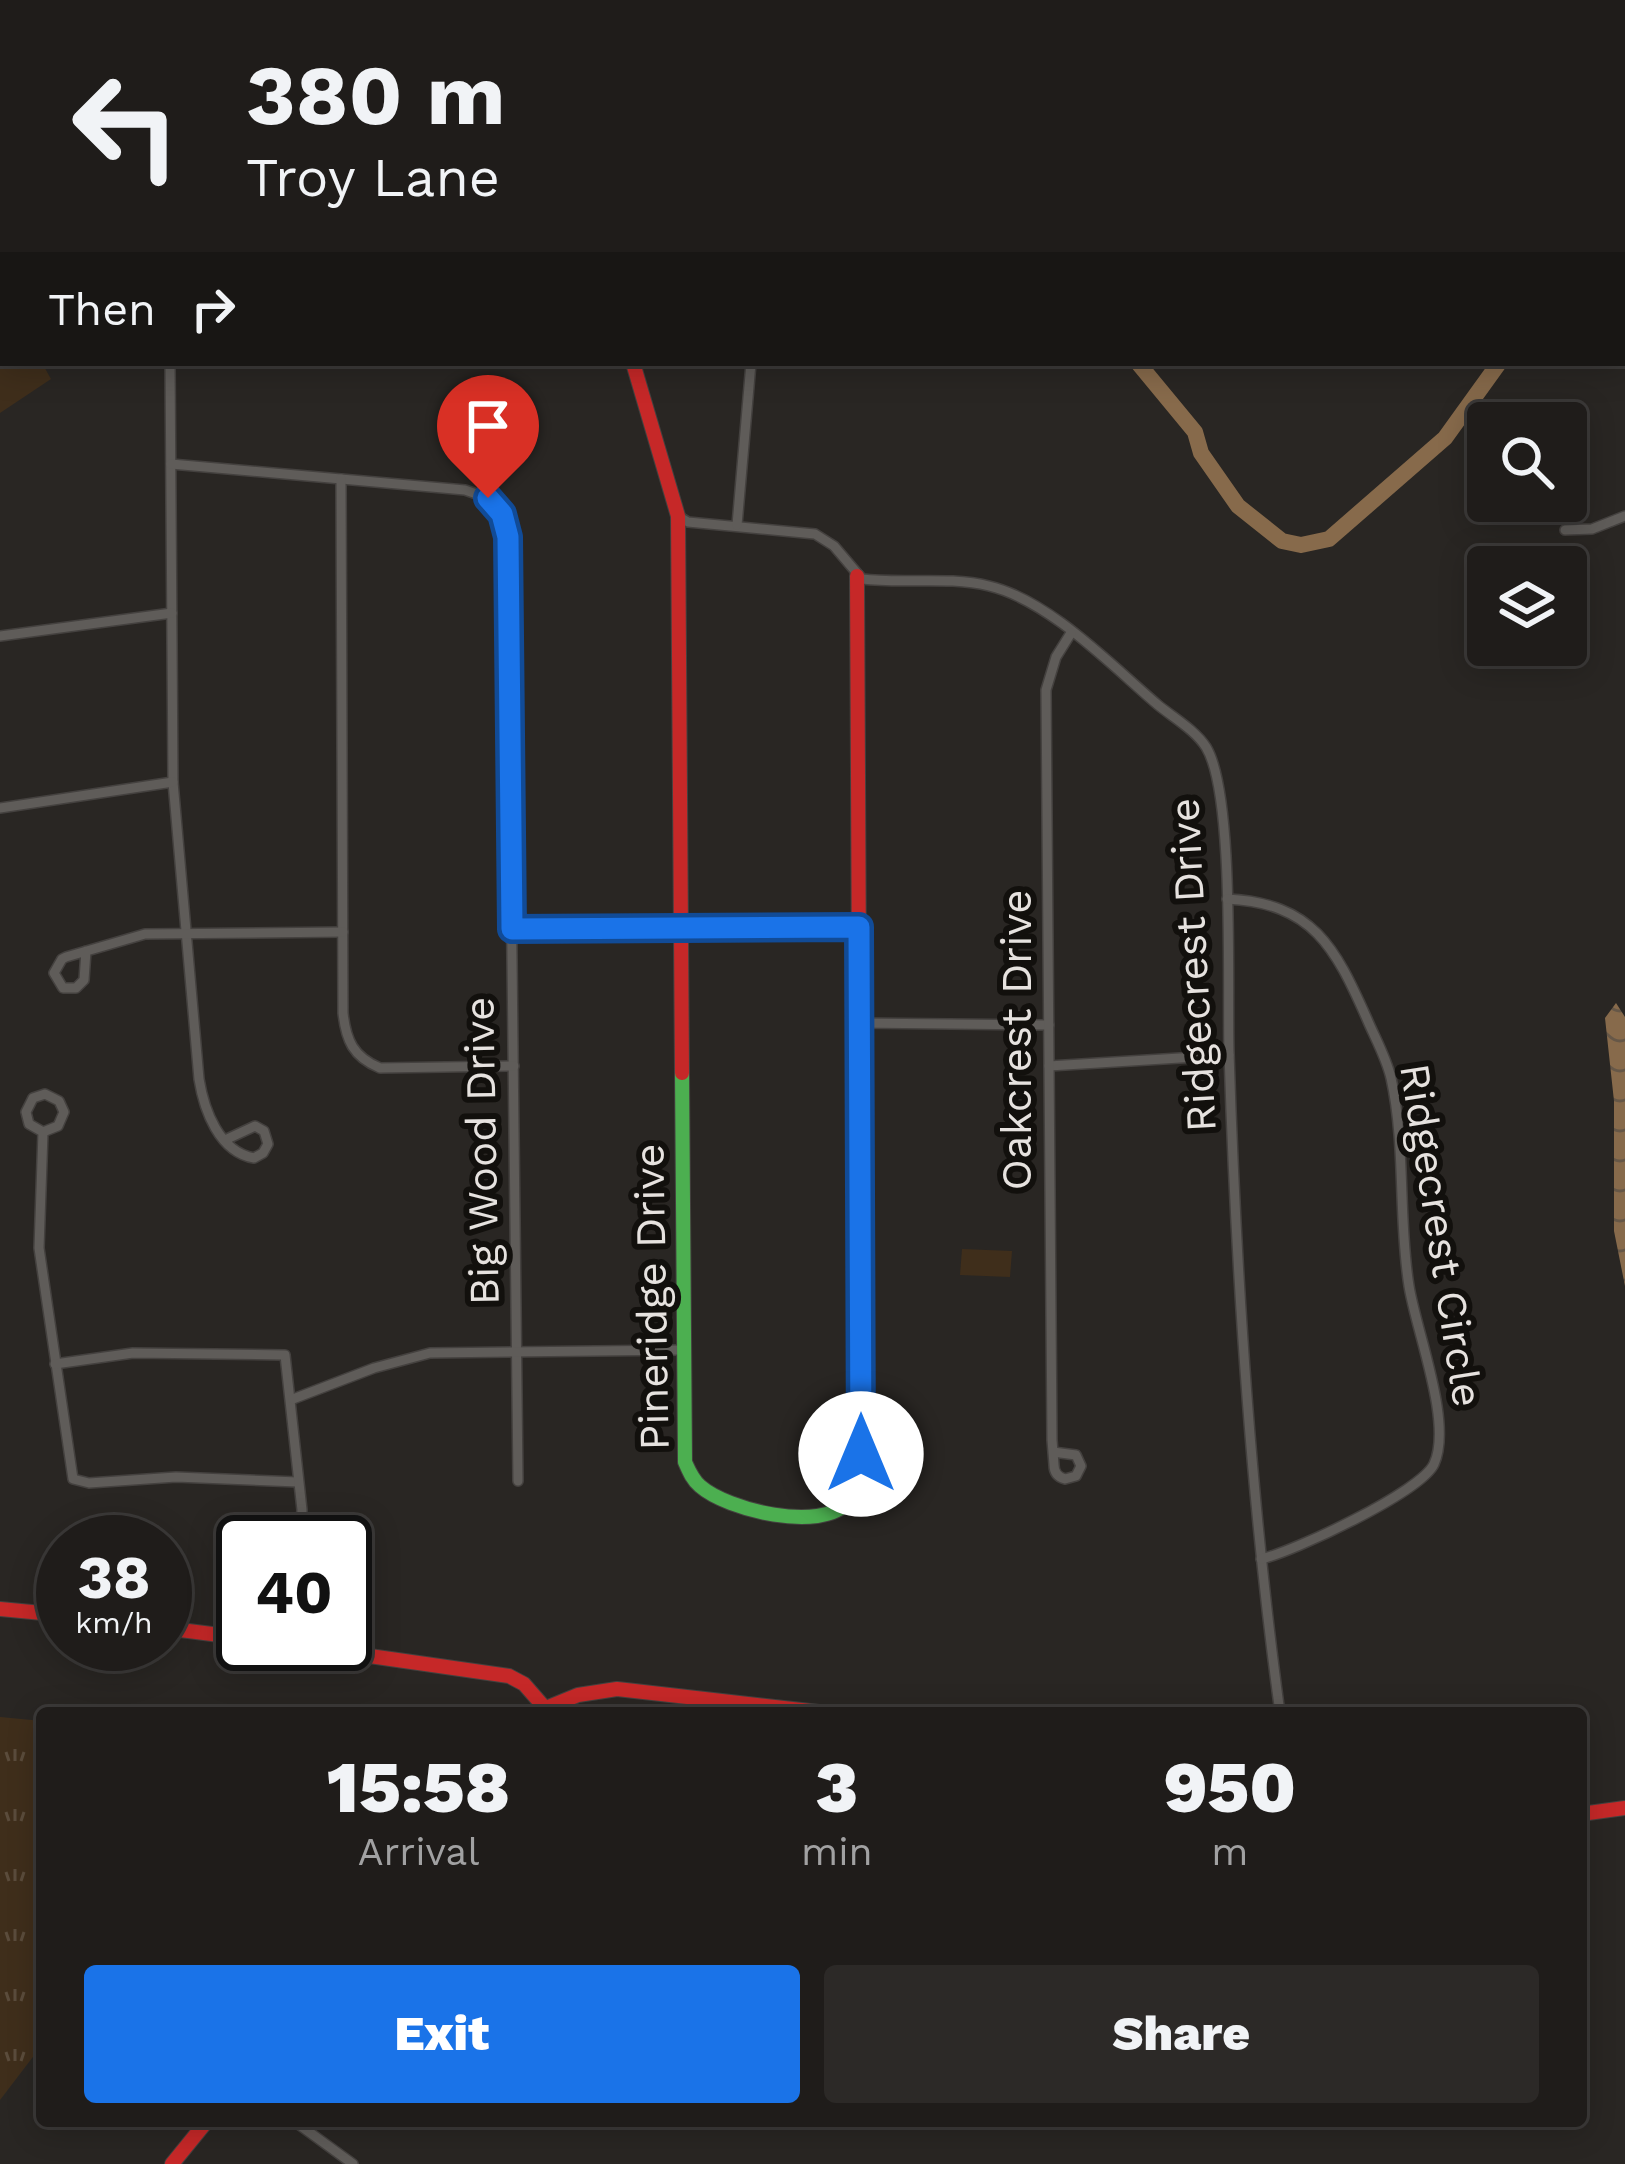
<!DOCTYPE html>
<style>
:root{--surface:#1f1c1a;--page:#2c2927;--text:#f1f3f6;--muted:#a1a1a2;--line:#3c3a39;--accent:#1a73e8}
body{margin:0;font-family:"Work Sans",sans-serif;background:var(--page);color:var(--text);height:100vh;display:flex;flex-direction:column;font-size:45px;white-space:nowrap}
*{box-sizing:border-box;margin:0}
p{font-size:39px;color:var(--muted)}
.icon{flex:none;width:66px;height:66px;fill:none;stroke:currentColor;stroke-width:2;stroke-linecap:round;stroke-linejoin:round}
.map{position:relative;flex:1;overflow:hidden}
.sheet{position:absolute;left:36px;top:1707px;width:1551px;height:420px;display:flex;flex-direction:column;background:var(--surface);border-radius:12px;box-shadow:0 6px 30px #0003,0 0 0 3px var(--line)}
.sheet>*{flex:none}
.banner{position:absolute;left:0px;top:0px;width:1626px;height:366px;box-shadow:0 6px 30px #0003,0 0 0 3px var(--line);background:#1f1c1a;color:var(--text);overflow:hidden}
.controls{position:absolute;left:1467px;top:402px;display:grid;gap:24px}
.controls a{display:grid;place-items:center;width:120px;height:120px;border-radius:12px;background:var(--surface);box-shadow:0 6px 30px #0003,0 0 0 3px var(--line);font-size:60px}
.speed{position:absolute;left:36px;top:1515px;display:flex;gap:24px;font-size:60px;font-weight:700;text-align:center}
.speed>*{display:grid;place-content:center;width:156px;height:156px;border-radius:50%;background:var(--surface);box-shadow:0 6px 30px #0003,0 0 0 3px var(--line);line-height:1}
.speed small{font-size:30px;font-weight:400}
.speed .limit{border:6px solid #111;border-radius:18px;background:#fff;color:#111}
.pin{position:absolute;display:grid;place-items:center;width:102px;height:102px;color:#fff;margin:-123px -51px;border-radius:50% 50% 50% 0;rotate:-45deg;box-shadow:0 0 12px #0007}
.pin .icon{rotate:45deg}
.me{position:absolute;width:132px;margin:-66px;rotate:0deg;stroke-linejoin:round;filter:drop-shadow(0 0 9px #0008)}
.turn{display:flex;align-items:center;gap:42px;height:252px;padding:0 48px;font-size:54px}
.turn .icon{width:156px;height:156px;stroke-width:2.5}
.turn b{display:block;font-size:84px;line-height:102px}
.then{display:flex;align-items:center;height:114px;padding:0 48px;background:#0003;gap:24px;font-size:45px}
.eta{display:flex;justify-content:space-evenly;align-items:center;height:204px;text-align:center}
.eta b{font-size:72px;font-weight:800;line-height:84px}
.button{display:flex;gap:24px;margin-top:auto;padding:24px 48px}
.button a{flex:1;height:138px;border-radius:12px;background:var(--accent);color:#fff;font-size:48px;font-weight:800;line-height:138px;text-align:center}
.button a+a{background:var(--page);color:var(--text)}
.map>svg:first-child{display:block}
.park{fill:url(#park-tufts)}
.garden{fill:#3f2e1b}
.water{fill:url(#water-waves)}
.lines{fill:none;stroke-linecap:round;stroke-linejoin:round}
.river{stroke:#876a4b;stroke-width:16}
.street-casing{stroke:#44413f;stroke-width:12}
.fast-casing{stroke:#44413f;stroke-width:16}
.jam-casing{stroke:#44413f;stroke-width:16}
.street{stroke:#5f5c59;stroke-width:9}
.fast{stroke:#4caf50;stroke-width:14}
.jam{stroke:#c62828;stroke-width:14}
.route-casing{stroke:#114b97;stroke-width:30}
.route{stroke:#1a73e8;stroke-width:21}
.labels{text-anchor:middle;stroke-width:12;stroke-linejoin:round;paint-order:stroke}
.street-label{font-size:42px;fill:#e6e2df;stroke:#12100d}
</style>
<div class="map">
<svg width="1625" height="2164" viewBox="0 0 1625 2164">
<defs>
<pattern id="park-tufts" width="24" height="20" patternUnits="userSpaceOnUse" patternTransform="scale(3)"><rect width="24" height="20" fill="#3f2e1b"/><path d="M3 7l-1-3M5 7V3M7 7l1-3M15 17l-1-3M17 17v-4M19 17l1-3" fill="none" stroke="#5b4c3c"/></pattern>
<pattern id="water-waves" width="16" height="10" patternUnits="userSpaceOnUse" patternTransform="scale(3)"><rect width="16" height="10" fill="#876a4b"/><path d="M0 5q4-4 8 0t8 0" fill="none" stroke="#665747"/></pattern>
</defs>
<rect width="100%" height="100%" fill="#292623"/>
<!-- park -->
<polygon class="park" points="0,1717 42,1721 42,2045 0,2100"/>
<!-- garden -->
<g class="garden">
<polygon points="0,331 3,363 42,363 51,379 0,413"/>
<polygon points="962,1249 1012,1251 1010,1277 960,1275"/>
</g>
<!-- water -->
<polygon class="water" points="1616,1003 1625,1017 1625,1286 1614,1231 1614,1101 1605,1018"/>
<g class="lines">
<!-- river -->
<g class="river">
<polyline points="893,0 899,3"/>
<polyline points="1623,279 1625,278"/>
<polyline points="1138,363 1195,432 1201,453 1238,506 1282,541 1301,545 1329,539 1445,438 1499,363"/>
</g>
<!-- street casing -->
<g class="street-casing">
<g id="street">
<polyline points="102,0 103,3"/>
<polyline points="286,0 288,3"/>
<polyline points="473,0 474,3"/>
<polyline points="631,0 634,3"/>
<polyline points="224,3 231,0"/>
<polyline points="654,3 656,0"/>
<path d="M 170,363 L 173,782 L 199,1079 C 204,1110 219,1152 254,1158 L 263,1153 L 268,1144 L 264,1131 L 255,1126 L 225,1140"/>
<polyline points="171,464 465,490 488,498 507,524 518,1481"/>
<path d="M 341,479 L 343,1013 C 346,1040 353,1057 380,1068 L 514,1066"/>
<path d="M 678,516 L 688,522 L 815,534 L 834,546 L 862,579 C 903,584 949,576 989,586 C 1049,600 1112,666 1158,705 C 1174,718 1195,730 1206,747 C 1235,794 1227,990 1229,1053 C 1236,1273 1250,1495 1280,1713"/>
<polyline points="737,525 751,363"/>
<polyline points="1565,530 1592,529 1625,516"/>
<polyline points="0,636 172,613"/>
<polyline points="0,808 173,782"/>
<path d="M 1227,899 C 1313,903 1335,947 1367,1019 C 1375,1038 1386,1057 1391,1078 C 1406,1146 1398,1218 1409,1286 C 1416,1331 1453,1423 1434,1464 C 1421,1492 1293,1552 1261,1559"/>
<polyline points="512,929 858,927"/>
<polyline points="86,951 84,980 76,988 63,988 54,973 62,959 66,957 145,934 343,932"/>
<polyline points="859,1023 1049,1025"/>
<polyline points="1049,1066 1229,1055"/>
<polyline points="43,1132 29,1124 26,1112 33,1098 45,1094 59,1101 64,1112 58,1126 43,1132 39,1248 73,1479 89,1483 176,1477 298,1482"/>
<polyline points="55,1364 133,1353 285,1355 302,1510 299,1542"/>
<polyline points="293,1399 374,1368 430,1353 682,1350"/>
<path d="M 1053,1452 L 1076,1455 L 1081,1466 L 1076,1476 L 1065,1479 C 1058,1477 1054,1473 1054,1465 L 1052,1440 L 1046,690 L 1056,657 L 1071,633"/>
<polyline points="294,2121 353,2164"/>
</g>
</g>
<!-- fast casing -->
<g class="fast-casing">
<path id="fast" d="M 682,1073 L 685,1462 C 689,1471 692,1479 700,1486 C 727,1510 821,1533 848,1502 C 874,1472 862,1410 861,1373"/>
</g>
<!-- jam casing -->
<g class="jam-casing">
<g id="jam">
<polyline points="633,363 678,516 682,1073"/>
<polyline points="857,576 861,1373"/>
<polyline points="0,1609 63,1615"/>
<polyline points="165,1628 243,1638"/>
<polyline points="286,1644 509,1676 524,1684 544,1707"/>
<polyline points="534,1713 578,1695 617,1689 828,1713"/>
<polyline points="1581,1814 1625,1808"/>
<polyline points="172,2164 207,2121"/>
</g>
</g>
<!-- street -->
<use href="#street" class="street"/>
<!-- fast -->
<use href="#fast" class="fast"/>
<!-- jam -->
<use href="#jam" class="jam"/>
</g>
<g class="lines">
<!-- route casing -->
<g class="route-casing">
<polyline id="route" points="488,498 502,514 508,537 512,929 859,927 861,1454"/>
</g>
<!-- route -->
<use href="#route" class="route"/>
</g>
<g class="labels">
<!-- street labels -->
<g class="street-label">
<text transform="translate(1192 965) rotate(-93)" y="15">Ridgecrest Drive</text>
<text transform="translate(1016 1040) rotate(-90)" y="15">Oakcrest Drive</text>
<text transform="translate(481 1151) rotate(-91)" y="15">Big Wood Drive</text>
<text transform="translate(1442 1235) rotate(81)" y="15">Ridgecrest Circle</text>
<text transform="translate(651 1297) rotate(-91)" y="15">Pineridge Drive</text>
</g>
</g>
</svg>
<div class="controls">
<a><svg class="icon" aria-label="search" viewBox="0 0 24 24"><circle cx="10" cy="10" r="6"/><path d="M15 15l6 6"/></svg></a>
<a><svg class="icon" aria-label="layers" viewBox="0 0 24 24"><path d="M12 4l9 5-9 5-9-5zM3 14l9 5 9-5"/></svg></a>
</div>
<div class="speed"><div>38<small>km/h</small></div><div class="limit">40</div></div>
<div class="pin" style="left:488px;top:498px;background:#d93025"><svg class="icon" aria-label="arrive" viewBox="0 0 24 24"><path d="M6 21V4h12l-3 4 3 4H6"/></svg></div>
<svg class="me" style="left:861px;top:1454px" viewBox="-20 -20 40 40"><circle r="19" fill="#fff"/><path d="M0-13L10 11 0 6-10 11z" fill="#1a73e8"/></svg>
<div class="banner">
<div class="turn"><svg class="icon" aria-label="left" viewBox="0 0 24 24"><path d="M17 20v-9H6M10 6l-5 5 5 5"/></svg><div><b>380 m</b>Troy Lane</div></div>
<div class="then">Then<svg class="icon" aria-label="right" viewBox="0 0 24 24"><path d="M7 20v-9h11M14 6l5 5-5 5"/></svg></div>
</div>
<section class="sheet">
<div class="eta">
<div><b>15:58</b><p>Arrival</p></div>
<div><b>3</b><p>min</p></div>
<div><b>950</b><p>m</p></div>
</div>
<div class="button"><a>Exit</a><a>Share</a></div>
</section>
</div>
